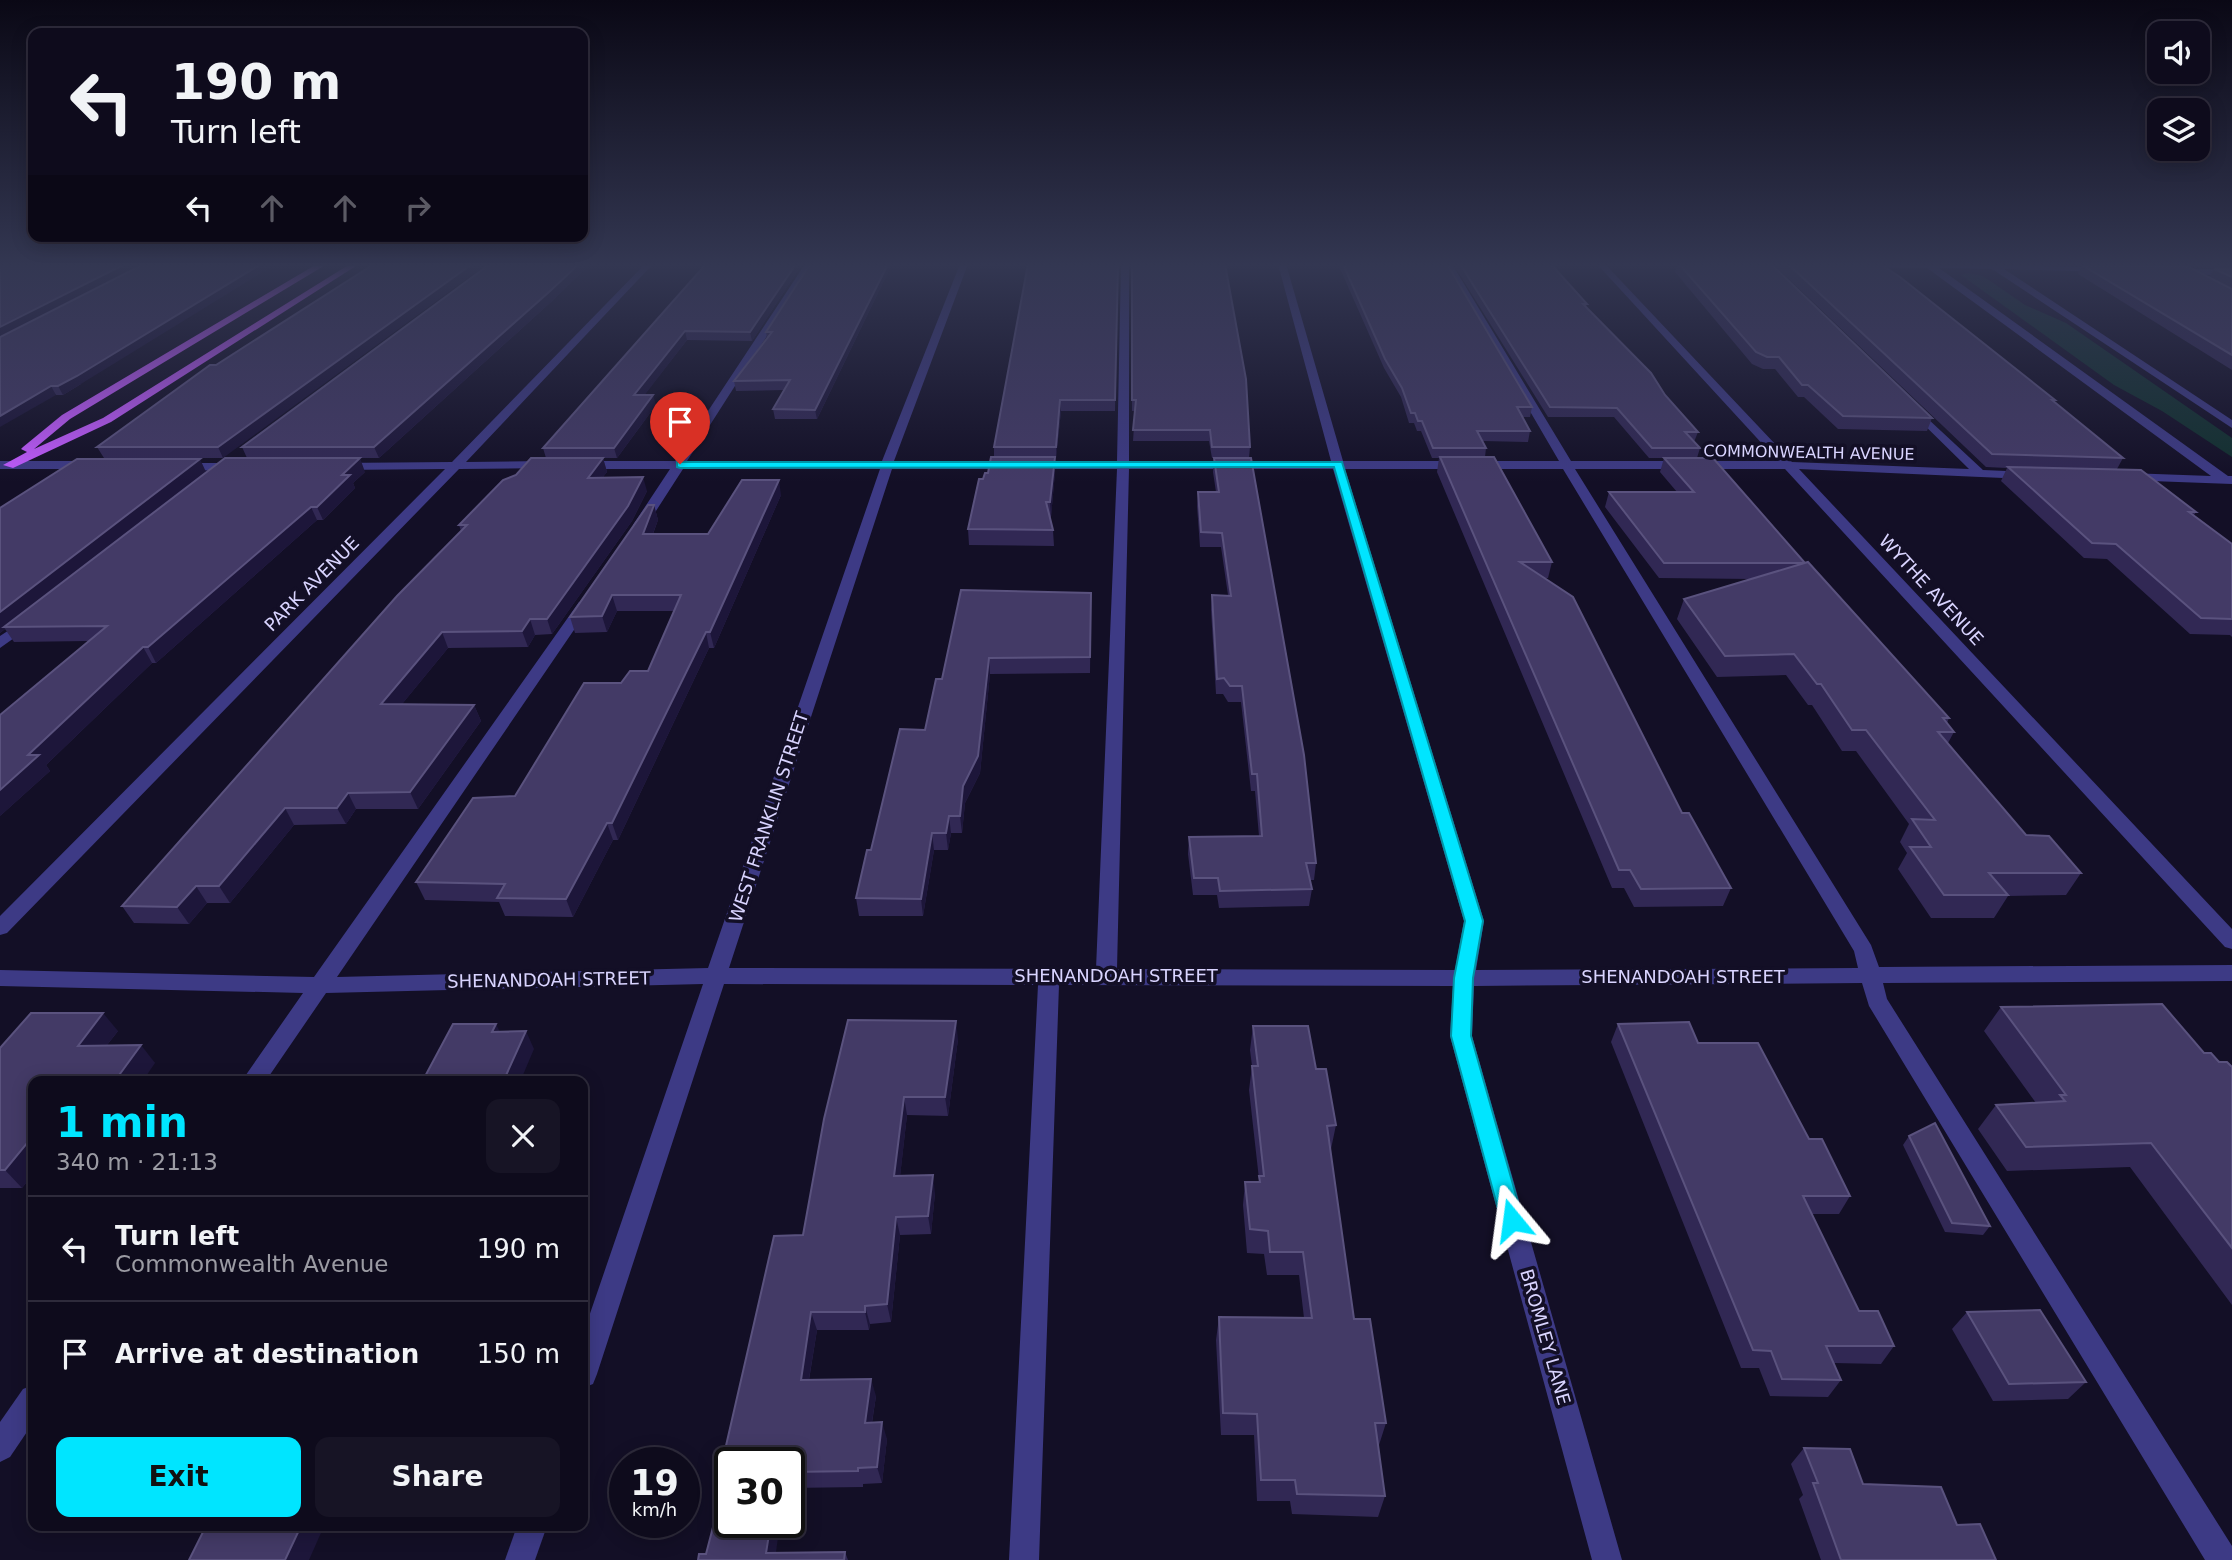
<!DOCTYPE html>
<meta charset="utf-8">
<style>
:root{--surface:#0e0b1c;--page:#171425;--text:#f1f3f6;--muted:#9b9ba3;--line:#2e2b3b;--accent:#00e5ff}
body{margin:0;font-family:"DejaVu Sans",sans-serif;background:var(--page);color:var(--text);height:100vh;display:flex;flex-direction:column;font-size:26px;white-space:nowrap}
*{box-sizing:border-box;margin:0}
p{font-size:23px;color:var(--muted)}
.icon{flex:none;width:38px;height:38px;fill:none;stroke:currentColor;stroke-width:2;stroke-linecap:round;stroke-linejoin:round}
.map{position:relative;flex:1;overflow:hidden}
.details{position:absolute;left:28px;top:1076px;width:560px;height:455px;display:flex;flex-direction:column;background:var(--surface);border-radius:14px;box-shadow:0 4px 18px #0003,0 0 0 2px var(--line)}
.details>*{flex:none}
.hud{position:absolute;left:28px;top:28px;width:560px;height:214px;border-radius:14px;box-shadow:0 4px 18px #0003,0 0 0 2px var(--line);background:#0e0b1c;color:var(--text);overflow:hidden}
.buttons{position:absolute;left:2147px;top:21px;display:grid;gap:14px}
.buttons a{display:grid;place-items:center;width:63px;height:63px;border-radius:14px;background:var(--surface);box-shadow:0 4px 18px #0003,0 0 0 2px var(--line);font-size:35px}
.speed{position:absolute;left:609px;top:1447px;display:flex;gap:14px;font-size:35px;font-weight:700;text-align:center}
.speed>*{display:grid;place-content:center;width:91px;height:91px;border-radius:50%;background:var(--surface);box-shadow:0 4px 18px #0003,0 0 0 2px var(--line);line-height:1}
.speed small{font-size:18px;font-weight:400}
.speed .limit{border:4px solid #111;border-radius:10px;background:#fff;color:#111}
.pin{position:absolute;display:grid;place-items:center;width:60px;height:60px;color:#fff;margin:-72px -30px;border-radius:50% 50% 50% 0;rotate:-45deg;box-shadow:0 0 7px #0007}
.pin .icon{rotate:45deg}
.me{position:absolute;width:77px;margin:-38px;rotate:344deg;stroke-linejoin:round;filter:drop-shadow(0 0 5px #0008)}
.turn{display:flex;align-items:center;gap:24px;height:147px;padding:0 28px;font-size:32px}
.turn .icon{width:91px;height:91px;stroke-width:2.5}
.turn b{display:block;font-size:49px;line-height:60px}
.lanes{display:flex;align-items:center;height:66px;padding:0 28px;background:#0003;justify-content:center;gap:35px;direction:ltr}
.lanes .off{opacity:.35}
.round{display:grid;place-items:center;flex:none;width:74px;height:74px;border-radius:14px;background:var(--page)}
.head{display:flex;align-items:center;justify-content:space-between;height:119px;padding:0 28px}
h1{font-size:42px;font-weight:600;line-height:52px;color:var(--accent)}
.button{display:flex;gap:14px;margin-top:auto;padding:14px 28px}
.button a{flex:1;height:80px;border-radius:14px;background:var(--accent);color:#111;font-size:28px;font-weight:600;line-height:80px;text-align:center}
.button a+a{background:var(--page);color:var(--text)}
ul{padding:0;list-style:none}
li{display:flex;align-items:center;gap:21px;height:105px;padding:0 28px;border-top:2px solid var(--line)}
li div{flex:1}
li b{display:block;font-size:26px}
li em{font-style:normal}
.map>svg:first-child{display:block}
.green{fill:#12302f}
.lines{fill:none;stroke-linecap:round;stroke-linejoin:round}
.minor{fill:#3d3a85;fill-rule:evenodd}
.major{fill:#c25bff;fill-rule:evenodd}
.wall{fill:#312854}
.shaded-wall{fill:#1d163a}
.building{fill:#433a66;stroke:#5a527e;stroke-width:2}
.route{fill:#00e5ff;stroke:#0095a6;stroke-width:2}
.labels{text-anchor:middle;stroke-width:7;stroke-linejoin:round;paint-order:stroke}
.far-street-label{font-size:16px;fill:#d9d4ff;stroke:#130f26}
.street-label{font-size:18px;fill:#d9d4ff;stroke:#130f26}
</style>
<div class="map">
<svg width="2232" height="1560" viewBox="0 0 2232 1560">
<rect width="100%" height="100%" fill="#130f26"/>
<!-- green -->
<polygon class="green" points="1968,273 1983,276 2025,305 2066,323 2232,438 2232,457 2162,411 2114,385 1961,275"/>
<g class="lines">
<!-- minor -->
<g class="minor">
<polygon points="645,264 653,264 466,462 546,461 552,465 550,468 459,469 7,933 0,935 0,916 445,469 339,470 335,469 335,463 452,462"/>
<path d="M 805,264 L 813,264 L 687,461 L 882,461 L 960,264 L 968,264 L 894,461 L 1117,461 L 1121,264 L 1129,264 L 1129,461 L 1331,461 L 1278,264 L 1286,264 L 1343,461 L 1559,461 L 1444,264 L 1452,264 L 1571,461 L 1778,461 L 1597,264 L 1605,264 L 1792,462 L 1969,469 L 1909,410 L 1907,408 L 1913,405 L 1983,470 L 2030,472 L 2030,478 L 2026,479 L 1799,469 L 2232,929 L 2232,949 L 2225,947 L 1785,469 L 1575,469 L 1871,945 L 1879,967 L 2232,965 L 2232,981 L 1883,983 L 1887,999 L 2232,1546 L 2232,1560 L 2205,1560 L 1869,1006 L 1862,983 L 1474,986 L 1472,1036 L 1622,1560 L 1592,1560 L 1450,1036 L 1453,986 L 1059,985 L 1039,1560 L 1009,1560 L 1038,985 L 724,984 L 597,1374 L 593,1384 L 583,1388 L 583,1334 L 703,984 L 326,993 L 265,1082 L 241,1082 L 303,993 L 0,986 L 0,970 L 314,977 L 579,602 L 584,601 L 591,605 L 337,977 L 708,968 L 880,469 L 683,469 L 645,528 L 640,529 L 633,525 L 670,469 L 581,469 L 575,465 L 581,461 L 675,461 ZM 892,469 L 1117,469 L 1096,969 L 729,968 ZM 1129,469 L 1333,469 L 1464,921 L 1455,970 L 1117,969 ZM 1345,469 L 1563,469 L 1854,951 L 1858,968 L 1476,970 L 1484,921 Z"/>
<polygon points="1876,264 2106,267 2103,272 2004,269 2232,420 2232,428 1992,269 1939,268 2228,476 2232,476 2232,484 2124,480 2124,474 2128,473 2211,476 1927,268 1880,267"/>
<polygon points="2176,268 2232,270 2232,276 2173,273"/>
<polygon points="0,461 91,461 97,465 91,469 0,469"/>
<polygon points="182,463 238,463 244,467 238,471 178,470 176,467"/>
<polygon points="26,619 31,620 31,626 0,648 0,636"/>
<polygon points="33,1385 33,1423 10,1457 0,1462 0,1422 23,1389"/>
<polygon points="517,1526 547,1526 535,1560 505,1560"/>
</g>
<!-- major -->
<polygon class="major" points="317,264 327,264 70,419 34,449 103,418 350,264 359,264 111,422 13,468 3,465 27,452 21,449 23,447 62,415"/>
</g>
<!-- wall -->
<g class="wall">
<polygon points="490,264 590,264 552,301 379,458 247,458 242,447"/>
<polygon points="706,264 802,264 752,341 687,340 644,395 656,405 617,458 603,458 607,472 602,478 647,491 632,521 552,634 535,635 528,647 448,648 402,704 474,705 481,721 418,809 356,809 346,824 294,825 230,903 207,903 189,924 134,923 122,906 461,531 459,525 516,475 546,458 543,448"/>
<polygon points="810,264 892,264 817,419 775,419 773,409 784,390 736,391 734,381 767,338 766,332"/>
<polygon points="1118,264 1115,411 1061,411 1056,458 1055,458 1055,472 1051,517 1050,517 1053,530 1054,546 969,545 968,529 983,479 988,473 994,457 994,447"/>
<polygon points="1132,264 1250,447 1249,458 1316,863 1314,880 1310,880 1312,889 1309,906 1219,908 1217,895 1193,895 1188,854 1189,837 1259,836 1255,791 1251,791 1241,702 1228,702 1223,694 1216,694 1211,610 1212,595 1228,595 1221,547 1200,547 1197,506 1198,492 1216,492 1213,472 1214,458 1212,458 1209,441 1133,441 1135,411 1132,411"/>
<polygon points="1338,264 1447,264 1532,407 1530,417 1522,417 1530,431 1528,442 1483,441 1486,448 1485,457 1552,562 1548,578 1544,578 1682,813 1731,888 1723,906 1634,907 1624,888 1612,888 1437,472 1439,458 1432,458 1421,431 1417,431 1414,423 1409,423 1401,397 1384,368"/>
<polygon points="1453,264 1551,264 1587,304 1586,308 1698,432 1694,442 1700,448 1697,458 1805,563 1949,718 1947,723 1954,732 1948,743 2026,835 2081,873 2066,895 2008,896 1994,918 1931,918 1898,869 1907,853 1900,842 1909,824 1856,751 1842,751 1812,705 1808,705 1786,675 1717,677 1677,619 1684,599 1752,579 1659,578 1605,507 1609,492 1677,492 1660,472 1664,458 1649,458 1614,417 1548,417"/>
<polygon points="1677,264 1771,264 1932,418 1927,431 1838,429 1804,397 1798,397 1775,369 1763,369 1752,364 1675,272"/>
<polygon points="1773,264 1880,264 2055,400 2054,402 2123,458 2117,469 2196,512 2194,515 2232,544 2232,637 2230,635 2190,634 2107,559 2084,558 2001,481 2007,468 1986,467"/>
<polygon points="2080,264 2232,264 2232,268"/>
<polygon points="2082,265 2209,277 2214,269 2232,269 2232,370 2078,274"/>
<polygon points="0,337 81,384 63,395 56,395"/>
<polygon points="216,365 223,458 104,458 97,447"/>
<polygon points="206,472 154,513 365,472 353,483 355,488 323,520 317,520 156,663 152,663 46,765 50,771 0,816 88,641 14,642 5,629 0,633 0,508"/>
<polygon points="781,495 714,648 709,648 618,840 613,840 573,917 505,916 499,902 425,900 416,882 515,796 621,683 648,671 674,611 617,611 607,632 575,633 570,617 654,505 658,520 653,534 708,534"/>
<polygon points="1091,593 1090,673 990,674 980,773 965,803 962,833 951,833 948,850 934,850 923,916 859,916 856,898 871,850 925,730 942,679"/>
<polygon points="2001,1007 2204,1053 2232,1067 2232,1305 2130,1167 2007,1171 1978,1129 1996,1105 2036,1103 1984,1031"/>
<polygon points="1618,1024 1698,1043 1809,1139 1850,1196 1839,1214 1812,1214 1859,1311 1894,1346 1881,1364 1834,1363 1841,1380 1828,1397 1770,1396 1759,1368 1741,1368 1611,1042"/>
<polygon points="1253,1026 1316,1069 1336,1125 1331,1149 1330,1149 1354,1319 1386,1423 1379,1445 1378,1445 1385,1496 1378,1517 1292,1514 1290,1501 1257,1501 1254,1435 1221,1435 1216,1340 1219,1317 1304,1318 1299,1275 1267,1275 1264,1254 1247,1253 1243,1205 1245,1182 1259,1182 1259,1179 1249,1090 1252,1066 1250,1050"/>
<polygon points="118,1031 107,1045 155,1063 33,1082 33,1174 22,1188 0,1188 0,1048"/>
<polygon points="958,1039 948,1116 907,1115 900,1176 935,1193 931,1234 900,1235 891,1322 870,1324 869,1330 817,1330 809,1380 876,1396 872,1423 887,1439 882,1483 863,1484 863,1487 789,1488 789,1463 730,1463 776,1553 845,1552 848,1560 698,1560 706,1554 721,1495 717,1485 803,1235 824,1119"/>
<polygon points="1909,1136 1990,1226 1983,1235 1945,1232 1903,1145"/>
<polygon points="1967,1312 2086,1382 2068,1399 1993,1401 1952,1329"/>
<polygon points="1804,1448 1863,1484 1957,1525 1996,1560 1821,1560 1799,1499 1803,1495 1791,1464"/>
</g>
<!-- shaded-wall -->
<g class="shaded-wall">
<polygon points="125,264 143,264 0,337 0,327"/>
<polygon points="261,264 276,264 63,395 58,386"/>
<polygon points="472,264 487,264 223,458 218,447"/>
<polygon points="579,264 590,264 552,301 379,458 374,447"/>
<polygon points="796,264 802,264 752,341 750,332"/>
<polygon points="888,264 892,264 817,419 815,410"/>
<polygon points="685,331 687,340 637,405 634,395"/>
<polygon points="51,386 56,395 0,427 0,416"/>
<polygon points="653,395 656,405 617,458 614,448"/>
<polygon points="1060,400 1061,411 1056,458 1056,447"/>
<polygon points="1055,457 1055,472 1051,517 1050,502"/>
<polygon points="360,458 365,472 353,483 355,488 323,520 317,507 342,475"/>
<polygon points="603,458 607,472 592,492 588,478"/>
<polygon points="200,459 206,472 7,627 4,627 5,629 0,633 0,612"/>
<polygon points="643,477 647,491 632,521 552,634 547,619"/>
<polygon points="779,480 781,495 714,648 710,632"/>
<polygon points="654,505 658,520 647,549 643,534"/>
<polygon points="311,507 317,520 156,663 148,647"/>
<polygon points="612,595 617,611 607,632 602,616"/>
<polygon points="530,619 535,635 528,647 522,631"/>
<polygon points="442,632 448,648 389,720 381,704"/>
<polygon points="706,632 709,648 618,840 612,823"/>
<polygon points="143,647 152,663 46,765 50,771 0,816 0,790 28,755"/>
<polygon points="989,658 990,674 980,773 965,803 962,833 960,816 963,786"/>
<polygon points="474,705 481,721 418,809 410,792"/>
<polygon points="348,793 356,809 346,824 337,808"/>
<polygon points="285,808 294,825 230,903 219,886"/>
<polygon points="949,816 951,833 948,850 946,833"/>
<polygon points="607,823 613,840 573,917 566,899"/>
<polygon points="932,833 934,850 923,916 921,899"/>
<polygon points="196,886 207,903 189,924 177,907"/>
<polygon points="103,1013 118,1031 92,1064 78,1046"/>
<polygon points="956,1021 958,1039 948,1116 945,1097"/>
<polygon points="496,1024 505,1042 492,1032"/>
<polygon points="526,1031 534,1049 520,1082 503,1082"/>
<polygon points="141,1045 155,1063 142,1082 114,1082"/>
<polygon points="904,1097 907,1115 898,1195 894,1176"/>
<polygon points="33,1136 33,1174 22,1188 5,1170"/>
<polygon points="933,1175 935,1193 931,1234 928,1216"/>
<polygon points="896,1217 900,1235 891,1322 887,1304"/>
<polygon points="865,1306 870,1324 869,1330 865,1312"/>
<polygon points="811,1312 817,1330 806,1397 801,1380"/>
<polygon points="871,1379 876,1396 869,1440 865,1423"/>
<polygon points="882,1422 887,1439 882,1483 877,1467"/>
<polygon points="771,1522 780,1522 775,1560 766,1553"/>
<polygon points="301,1526 324,1526 309,1560 285,1560"/>
</g>
<!-- building -->
<g class="building">
<polygon points="0,264 125,264 0,327"/>
<polygon points="144,264 261,264 77,376 58,386 51,386 0,416 0,337"/>
<polygon points="374,264 472,264 218,447 97,447 210,365 216,365"/>
<polygon points="490,264 579,264 549,292 374,447 242,447"/>
<polygon points="706,264 796,264 750,332 685,331 634,395 653,395 614,448 543,448"/>
<polygon points="810,264 888,264 815,410 773,409 790,380 734,381 772,332 766,332"/>
<polygon points="1028,264 1118,264 1115,400 1060,400 1056,447 994,447"/>
<polygon points="1132,264 1225,264 1246,379 1250,447 1212,447 1210,430 1133,430 1136,400 1132,400"/>
<polygon points="1343,264 1447,264 1532,407 1517,407 1530,431 1477,431 1486,448 1433,448 1422,421 1418,421 1415,413 1411,413 1402,388 1385,359"/>
<polygon points="1460,264 1551,264 1587,304 1583,304 1651,373 1665,395 1698,432 1685,432 1700,448 1652,448 1617,408 1550,407"/>
<polygon points="1679,264 1771,264 1932,418 1843,416 1808,385 1802,385 1779,357 1767,357 1756,352"/>
<polygon points="1788,264 1880,264 1900,277 2055,400 2052,400 2123,458 1992,454"/>
<polygon points="2082,265 2189,267 2232,289 2232,355"/>
<polygon points="2214,269 2232,269 2232,277"/>
<polygon points="991,457 1055,457 1050,502 1046,502 1053,530 968,529 979,479 983,479 985,473 988,473"/>
<polygon points="1440,457 1494,457 1552,562 1520,562 1573,597 1682,813 1689,813 1731,888 1641,889 1630,870 1619,870"/>
<polygon points="225,458 360,458 342,475 350,475 317,507 311,507 148,647 143,647 28,755 39,755 0,790 0,715 107,626 4,627"/>
<polygon points="531,458 603,458 588,478 643,477 628,506 547,619 530,619 522,631 442,632 381,704 474,705 410,792 348,793 337,808 285,808 219,886 196,886 177,907 122,906 397,596 467,525 459,525 503,480 516,475"/>
<polygon points="1214,458 1251,458 1304,755 1316,863 1306,863 1312,889 1220,891 1218,878 1194,878 1189,837 1262,836 1257,774 1252,774 1242,686 1230,686 1224,678 1217,679 1212,595 1231,596 1222,533 1201,532 1198,492 1219,492"/>
<polygon points="1664,458 1713,458 1805,563 1664,563 1609,492 1694,492"/>
<polygon points="77,459 200,459 0,612 0,508"/>
<polygon points="2008,467 2141,470 2196,512 2189,512 2232,544 2232,619 2201,618 2116,544 2092,543"/>
<polygon points="742,480 779,480 710,632 706,632 612,823 607,823 566,899 497,898 505,884 416,882 473,798 515,796 584,683 621,683 630,671 648,671 681,595 612,595 602,616 570,617 648,505 654,505 643,534 708,534"/>
<polygon points="1808,562 1949,718 1943,718 1954,732 1938,732 2026,835 2049,836 2081,873 1989,873 2008,895 1944,895 1910,847 1931,847 1912,819 1935,820 1866,730 1852,730 1821,684 1817,684 1794,654 1725,656 1684,599"/>
<polygon points="961,590 1091,593 1090,657 989,658 978,756 963,786 960,816 949,816 946,833 932,833 921,899 856,898 867,850 871,850 900,729 925,730 936,679 942,679"/>
<polygon points="2162,1004 2204,1053 2211,1053 2219,1062 2227,1062 2232,1067 2232,1248 2151,1143 2026,1147 1996,1105 2065,1101 2060,1095 2066,1095 2001,1007"/>
<polygon points="31,1013 103,1013 78,1046 141,1045 114,1082 33,1082 33,1136 5,1170 0,1170 0,1048"/>
<polygon points="848,1020 956,1021 945,1097 904,1097 894,1176 933,1175 928,1216 896,1217 887,1304 865,1306 865,1312 811,1312 801,1380 871,1379 865,1423 882,1422 877,1467 858,1468 858,1471 789,1472 789,1463 730,1463 730,1522 771,1522 766,1553 845,1552 844,1560 698,1560 699,1554 706,1554 724,1485 717,1485 774,1236 803,1235 824,1119"/>
<polygon points="1689,1022 1698,1043 1758,1043 1809,1139 1822,1139 1850,1196 1803,1196 1859,1311 1878,1311 1894,1346 1826,1346 1841,1380 1782,1379 1771,1351 1753,1350 1618,1024"/>
<polygon points="453,1024 496,1024 492,1032 526,1031 503,1082 422,1082"/>
<polygon points="1253,1026 1308,1026 1316,1069 1326,1069 1336,1125 1327,1126 1354,1319 1370,1319 1386,1423 1375,1423 1385,1496 1297,1494 1295,1480 1261,1480 1257,1414 1223,1413 1219,1317 1312,1318 1303,1252 1270,1252 1268,1231 1250,1229 1245,1182 1260,1182 1259,1176 1264,1176 1252,1066 1258,1066"/>
<polygon points="1935,1123 1990,1226 1952,1223 1909,1136"/>
<polygon points="2040,1310 2086,1382 2009,1384 1967,1312"/>
<polygon points="1804,1448 1850,1449 1863,1484 1941,1487 1957,1525 1980,1524 1996,1560 1841,1560 1813,1483 1818,1483"/>
<polygon points="206,1526 301,1526 285,1560 189,1560"/>
</g>
<!-- sky -->
<linearGradient id="sky" x2="0" y2="1"><stop stop-color="#0a0815"/><stop offset="0.55" stop-color="#333752"/><stop offset="1" stop-color="#333752" stop-opacity="0"/></linearGradient>
<rect width="2232" height="482" fill="url(#sky)"/>
<!-- route -->
<polygon class="route" points="677,462 1342,462 1483,921 1473,978 1471,1036 1523,1220 1520,1227 1512,1230 1504,1227 1501,1220 1451,1036 1454,978 1465,921 1334,467 680,468 677,467"/>
<g class="labels">
<!-- far-street labels -->
<g class="far-street-label">
<text transform="translate(1809 452) rotate(1)" y="6">COMMONWEALTH AVENUE</text>
</g>
<!-- street labels -->
<g class="street-label">
<text transform="translate(312 584) rotate(-45)" y="6">PARK AVENUE</text>
<text transform="translate(1931 590) rotate(47)" y="6">WYTHE AVENUE</text>
<text transform="translate(769 817) rotate(-72)" y="6">WEST FRANKLIN STREET</text>
<text x="1116" y="982">SHENANDOAH STREET</text>
<text x="1683" y="983">SHENANDOAH STREET</text>
<text transform="translate(549 980) rotate(-1)" y="6">SHENANDOAH STREET</text>
<text transform="translate(1545 1337) rotate(74)" y="6">BROMLEY LANE</text>
</g>
</g>
</svg>
<div class="buttons">
<a><svg class="icon" aria-label="sound" viewBox="0 0 24 24"><path d="M4 9h4l5-4v14l-5-4H4zM17 9q2 3 0 6"/></svg></a>
<a><svg class="icon" aria-label="layers" viewBox="0 0 24 24"><path d="M12 4l9 5-9 5-9-5zM3 14l9 5 9-5"/></svg></a>
</div>
<div class="speed"><div>19<small>km/h</small></div><div class="limit">30</div></div>
<div class="pin" style="left:680px;top:464px;background:#d93025"><svg class="icon" aria-label="arrive" viewBox="0 0 24 24"><path d="M6 21V4h12l-3 4 3 4H6"/></svg></div>
<svg class="me" style="left:1512px;top:1220px" viewBox="-20 -20 40 40"><path d="M0-17L14 15 0 8-14 15z" fill="#00e5ff" stroke="#fff" stroke-width="4"/></svg>
<div class="hud">
<div class="turn"><svg class="icon" aria-label="left" viewBox="0 0 24 24"><path d="M17 20v-9H6M10 6l-5 5 5 5"/></svg><div><b>190 m</b>Turn left</div></div>
<div class="lanes"><svg class="icon" aria-label="left" viewBox="0 0 24 24"><path d="M17 20v-9H6M10 6l-5 5 5 5"/></svg><svg class="icon off" aria-label="ahead" viewBox="0 0 24 24"><path d="M12 20V5M6 11l6-6 6 6"/></svg><svg class="icon off" aria-label="ahead" viewBox="0 0 24 24"><path d="M12 20V5M6 11l6-6 6 6"/></svg><svg class="icon off" aria-label="right" viewBox="0 0 24 24"><path d="M7 20v-9h11M14 6l5 5-5 5"/></svg></div>
</div>
<section class="details">
<div class="head"><div><h1>1 min</h1><p>340 m · 21:13</p></div><a class="round"><svg class="icon" aria-label="close" viewBox="0 0 24 24"><path d="M6 6l12 12M18 6L6 18"/></svg></a></div>
<ul>
<li><svg class="icon" aria-label="left" viewBox="0 0 24 24"><path d="M17 20v-9H6M10 6l-5 5 5 5"/></svg><div><b>Turn left</b><p>Commonwealth Avenue</p></div><em>190 m</em></li>
<li><svg class="icon" aria-label="arrive" viewBox="0 0 24 24"><path d="M6 21V4h12l-3 4 3 4H6"/></svg><div><b>Arrive at destination</b></div><em>150 m</em></li>
</ul>
<div class="button"><a>Exit</a><a>Share</a></div>
</section>
</div>
